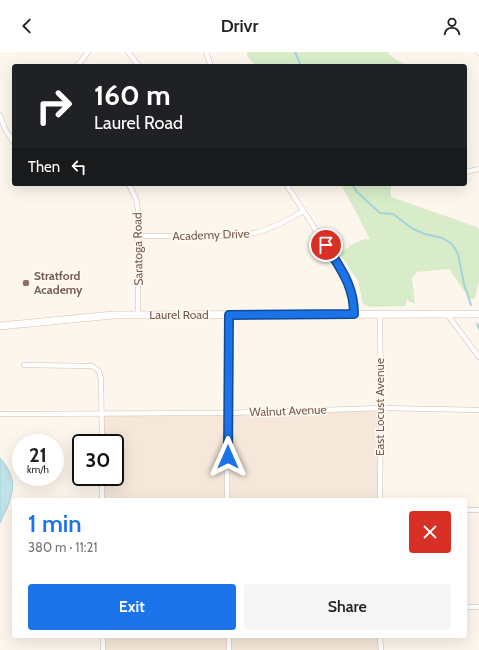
<!DOCTYPE html>
<meta charset="utf-8">
<style>
:root{--surface:#fff;--page:#f6f6f6;--text:#222;--muted:#767676;--accent:#1a73e8}
body{margin:0;font-family:Cabin,sans-serif;background:var(--page);color:var(--text);height:100vh;display:flex;flex-direction:column;font-size:15px;white-space:nowrap}
*{box-sizing:border-box;margin:0}
p{font-size:13px;color:var(--muted)}
.icon{flex:none;width:22px;height:22px;fill:none;stroke:currentColor;stroke-width:2;stroke-linecap:round;stroke-linejoin:round}
.map{position:relative;flex:1;overflow:hidden}
.drawer{position:absolute;left:12px;top:446px;width:455px;height:140px;display:flex;flex-direction:column;background:var(--surface);border-radius:4px;box-shadow:0 4px 16px #0002}
.drawer>*{flex:none}
.top-card{position:absolute;left:12px;top:12px;width:455px;height:122px;border-radius:4px;box-shadow:0 4px 16px #0002;background:#202124;color:#fff;overflow:hidden}
.speed{position:absolute;left:12px;top:382px;display:flex;gap:8px;font-size:20px;font-weight:700;text-align:center}
.speed>*{display:grid;place-content:center;width:52px;height:52px;border-radius:50%;background:var(--surface);box-shadow:0 4px 16px #0002;line-height:1}
.speed small{font-size:10px;font-weight:400}
.speed .limit{border:2px solid #111;border-radius:6px;background:#fff;color:#111}
.pin{position:absolute;display:grid;place-items:center;width:34px;height:34px;color:#fff;margin:-17px;border:2px solid #fff;border-radius:50%;box-shadow:0 1px 4px #0007}
.me{position:absolute;width:44px;margin:-22px;rotate:0deg;stroke-linejoin:round;filter:drop-shadow(0 0 3px #0008)}
.turn{display:flex;align-items:center;gap:14px;height:84px;padding:0 16px;font-size:18px}
.turn .icon{width:52px;height:52px;stroke-width:2.5}
.turn b{display:block;font-size:28px;line-height:34px}
.then{display:flex;align-items:center;height:38px;padding:0 16px;background:#0003;gap:8px;font-size:15px}
.round{display:grid;place-items:center;flex:none;width:42px;height:42px;border-radius:4px;background:var(--page)}
.overview{display:flex;align-items:center;justify-content:space-between;height:68px;padding:0 16px}
h1{font-size:24px;font-weight:600;line-height:30px;color:var(--accent)}
.button{display:flex;gap:8px;margin-top:auto;padding:8px 16px}
.button a{flex:1;height:46px;border-radius:4px;background:var(--accent);color:#fff;font-size:16px;font-weight:600;line-height:46px;text-align:center}
.button a+a{background:var(--page);color:var(--text)}
header{display:flex;justify-content:space-between;align-items:center;height:52px;padding:0 16px;background:var(--surface);font-size:18px;font-weight:600}
.map>svg:first-child{display:block}
.residential{fill:#f5e8da}
.green{fill:#d8ecc9}
.water{fill:#bfe3e8;stroke:#a5d3da}
.lines{fill:none;stroke-linecap:round;stroke-linejoin:round}
.stream{stroke:#a5d3da;stroke-width:2}
.street-casing{stroke:#d1beb0;stroke-width:5.5}
.secondary-casing{stroke:#d6c0b0;stroke-width:8}
.street{stroke:#fff;stroke-width:4.5}
.secondary{stroke:#fff;stroke-width:7}
.route-casing{stroke:#114b97;stroke-width:10}
.route{stroke:#1a73e8;stroke-width:7}
.education-dot{fill:#8d6e63;stroke:#fffaf3;stroke-width:1.5}
.labels{text-anchor:middle;stroke-width:3;stroke-linejoin:round;paint-order:stroke}
.street-label{font-size:12px;fill:#7a5c4d;stroke:#fffaf3}
.education-label{font-size:12px;font-weight:bold;fill:#785e54;stroke:#fffaf3;text-anchor:start}
</style>
<header><svg class="icon" aria-label="back" viewBox="0 0 24 24"><path d="M15 5l-7 7 7 7"/></svg>Drivr<svg class="icon" aria-label="person" viewBox="0 0 24 24"><circle cx="12" cy="8" r="4"/><path d="M4 21q1-7 8-7t8 7"/></svg></header>
<div class="map">
<svg width="479" height="598" viewBox="0 0 479 598">
<rect width="100%" height="100%" fill="#fdf6ec"/>
<!-- residential -->
<g class="residential">
<polygon points="381,356 381,448 102,448 102,425 115,425 115,391 102,391 102,362"/>
<polygon points="103,584 381,584 382,598 103,598"/>
</g>
<!-- green -->
<g class="green">
<polygon points="247,0 387,0 395,7 409,14 256,14 247,4"/>
<path d="M 341,132 L 391,132 L 391,145 L 477,175 L 479,178 L 479,229 L 475,247 L 470,247 L 449,217 L 417,220 L 412,226 L 415,252 L 407,248 L 405,254 L 370,255 L 363,252 L 358,229 L 340,202 C 349,194 358,187 370,187 Z"/>
</g>
<!-- water -->
<path class="water" d="M 0,406 C 21,430 12,445 0,471 Z"/>
<g class="lines">
<!-- stream -->
<g class="stream">
<polyline points="295,0 301,14"/>
<polyline points="352,132 357,140 380,161 393,162 413,177 425,182 442,186 452,192 458,202 464,232 471,253"/>
<polyline points="477,272 479,277"/>
</g>
<!-- street casing -->
<g class="street-casing">
<g id="street">
<polyline points="128,0 139,14"/>
<polyline points="206,0 211,14"/>
<polyline points="478,0 479,1"/>
<polyline points="77,14 88,0"/>
<polyline points="0,63 5,77 14,91"/>
<polyline points="465,120 479,117"/>
<polyline points="129,132 136,147 138,158 138,263"/>
<polyline points="286,132 347,226 352,242 354,262"/>
<path d="M 138,184 L 233,184 C 259,183 281,173 303,159"/>
<polyline points="447,262 479,305"/>
<polyline points="24,313 92,314 99,319 101,327 102,391"/>
<polyline points="1,362 228,361 381,356 479,358"/>
<polyline points="102,425 102,448"/>
<polyline points="227,448 229,263"/>
<polyline points="380,448 381,356 380,262"/>
<polyline points="465,458 479,458"/>
<polyline points="465,555 479,555"/>
<polyline points="103,584 103,598"/>
<polyline points="380,584 381,598"/>
<polyline points="229,598 229,584"/>
</g>
</g>
<!-- secondary casing -->
<g class="secondary-casing">
<polyline id="secondary" points="0,274 113,263 479,262"/>
</g>
<!-- street -->
<use href="#street" class="street"/>
<!-- secondary -->
<use href="#secondary" class="secondary"/>
</g>
<g class="lines">
<!-- route casing -->
<g class="route-casing">
<path id="route" d="M 228,405 L 229,263 L 354,262 C 354,233 340,216 326,193"/>
</g>
<!-- route -->
<use href="#route" class="route"/>
</g>
<!-- markers -->
<circle class="education-dot" cx="26" cy="231" r="4"/>
<g class="labels">
<!-- street labels -->
<g class="street-label">
<text transform="translate(211 183) rotate(-2)" y="4">Academy Drive</text>
<text transform="translate(138 197) rotate(-91)" y="4">Saratoga Road</text>
<text x="179" y="267">Laurel Road</text>
<text transform="translate(380 355) rotate(-90)" y="4">East Locust Avenue</text>
<text transform="translate(288 359) rotate(-2)" y="4">Walnut Avenue</text>
</g>
<!-- education labels -->
<g class="education-label">
<text x="34" y="228">Stratford<tspan x="34" dy="14">Academy</tspan></text>
</g>
</g>
</svg>
<div class="speed"><div>21<small>km/h</small></div><div class="limit">30</div></div>
<div class="pin" style="left:326px;top:193px;background:#d93025"><svg class="icon" aria-label="arrive" viewBox="0 0 24 24"><path d="M6 21V4h12l-3 4 3 4H6"/></svg></div>
<svg class="me" style="left:228px;top:405px" viewBox="-20 -20 40 40"><path d="M0-17L14 15 0 8-14 15z" fill="#1a73e8" stroke="#fff" stroke-width="4"/></svg>
<div class="top-card">
<div class="turn"><svg class="icon" aria-label="right" viewBox="0 0 24 24"><path d="M7 20v-9h11M14 6l5 5-5 5"/></svg><div><b>160 m</b>Laurel Road</div></div>
<div class="then">Then<svg class="icon" aria-label="left" viewBox="0 0 24 24"><path d="M17 20v-9H6M10 6l-5 5 5 5"/></svg></div>
</div>
<section class="drawer">
<div class="overview"><div><h1>1 min</h1><p>380 m · 11:21</p></div><a class="round" style="background:#d93025;color:#fff"><svg class="icon" aria-label="close" viewBox="0 0 24 24"><path d="M6 6l12 12M18 6L6 18"/></svg></a></div>
<div class="button"><a>Exit</a><a>Share</a></div>
</section>
</div>
